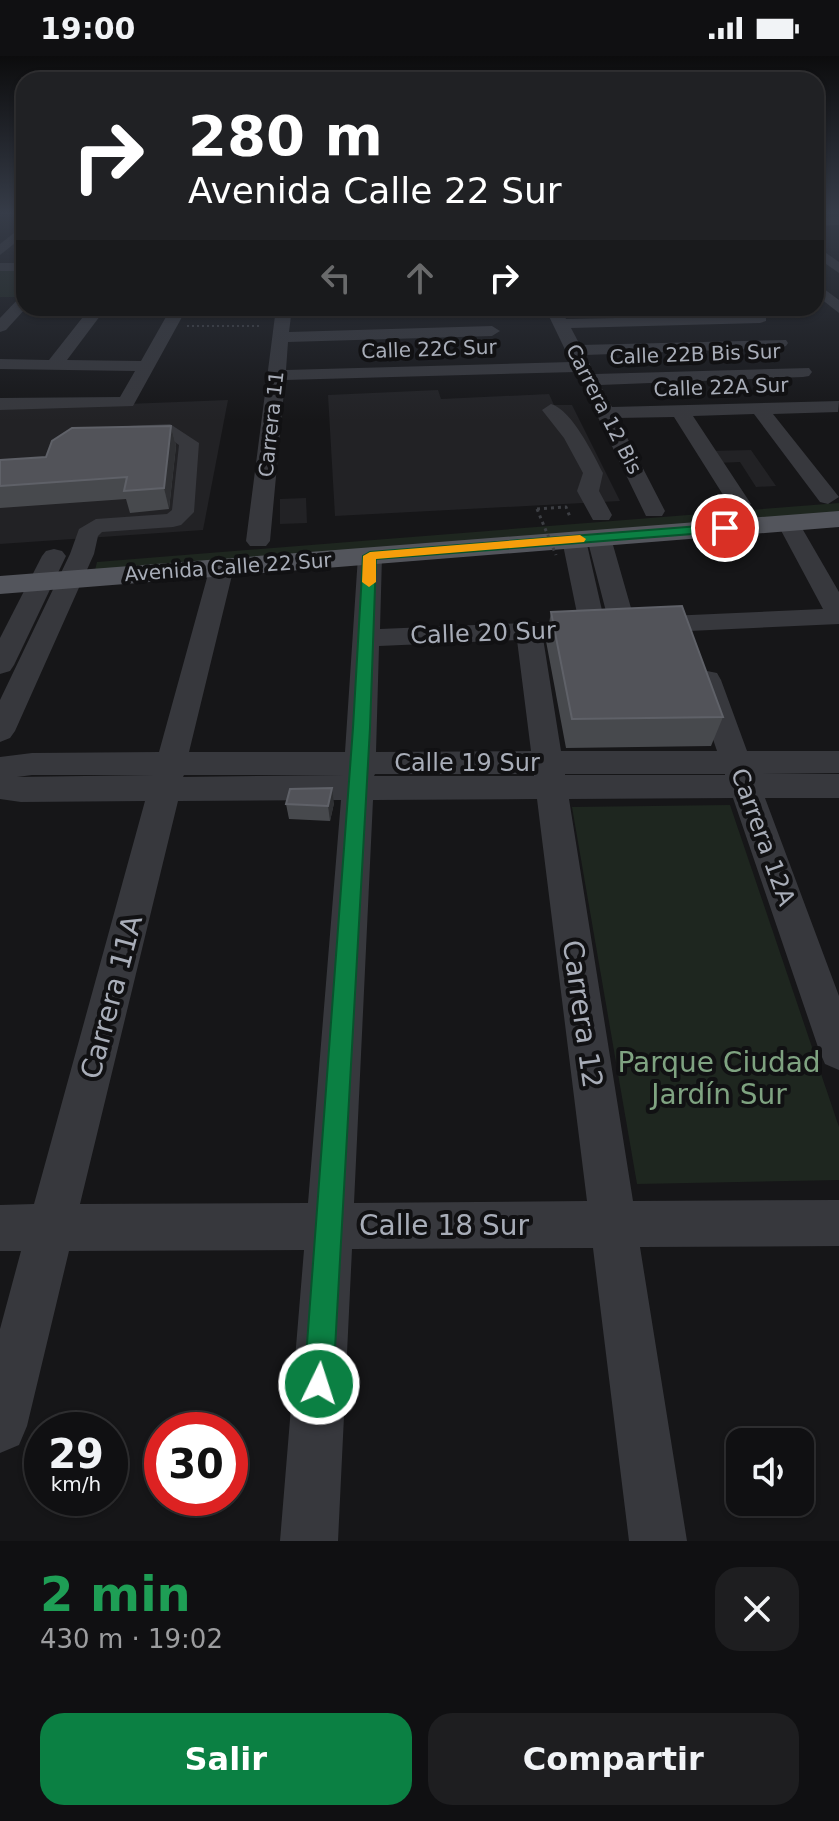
<!DOCTYPE html>
<html lang="es">
<meta charset="utf-8">
<style>
:root{--surface:#101012;--page:#1e1e20;--text:#f1f3f6;--muted:#9c9d9f;--line:#303032;--accent:#0b8043}
body{margin:0;font-family:"DejaVu Sans",sans-serif;background:var(--page);color:var(--text);height:100vh;display:flex;flex-direction:column;font-size:30px;white-space:nowrap}
*{box-sizing:border-box;margin:0}
p{font-size:26px;color:var(--muted)}
.icon{flex:none;width:44px;height:44px;fill:none;stroke:currentColor;stroke-width:2;stroke-linecap:round;stroke-linejoin:round}
.map{position:relative;height:1485px;overflow:hidden}
.sheet{display:flex;flex-direction:column;background:var(--surface);flex:1}
.sheet>*{flex:none}
.hud{position:absolute;left:16px;top:16px;width:808px;height:244px;border-radius:24px;box-shadow:0 2px 6px #0004,0 0 0 2px var(--line);background:#202124;color:#fff;overflow:hidden}
.buttons{position:absolute;left:726px;top:1372px;display:grid;gap:16px}
.buttons a{display:grid;place-items:center;width:88px;height:88px;border-radius:16px;background:var(--surface);box-shadow:0 2px 6px #0004,0 0 0 2px var(--line);font-size:40px}
.speed{position:absolute;left:24px;top:1356px;display:flex;gap:16px;font-size:40px;font-weight:700;text-align:center}
.speed>*{display:grid;place-content:center;width:104px;height:104px;border-radius:50%;background:var(--surface);box-shadow:0 2px 6px #0004,0 0 0 2px var(--line);line-height:1}
.speed small{font-size:20px;font-weight:400}
.speed .limit{border:12px solid #d22;background:#fff;color:#111}
.pin{position:absolute;display:grid;place-items:center;width:68px;height:68px;color:#fff;margin:-34px;border:4px solid #fff;border-radius:50%;box-shadow:0 2px 8px #0007}
.me{position:absolute;width:88px;margin:-44px;rotate:4deg;stroke-linejoin:round;filter:drop-shadow(0 0 6px #0008)}
.turn{display:flex;align-items:center;gap:28px;height:168px;padding:0 40px;font-size:36px}
.turn .icon{width:104px;height:104px;stroke-width:2.5}
.turn b{display:block;font-size:56px;line-height:68px}
.lanes{display:flex;align-items:center;height:76px;padding:0 40px;background:#0003;justify-content:center;gap:40px;direction:ltr}
.lanes .off{opacity:.35}
.round{display:grid;place-items:center;flex:none;width:84px;height:84px;border-radius:24px;background:var(--page)}
.headline{display:flex;align-items:center;justify-content:space-between;height:136px;padding:0 40px}
h1{font-size:48px;font-weight:800;line-height:60px;color:#1e9e55}
.primary-button{display:flex;gap:16px;margin-top:auto;padding:16px 40px}
.primary-button a{flex:1;height:92px;border-radius:24px;background:var(--accent);color:#fff;font-size:32px;font-weight:800;line-height:92px;text-align:center}
.primary-button a+a{background:var(--page);color:var(--text)}
.status{display:flex;justify-content:space-between;align-items:center;height:56px;padding:0 40px;background:var(--surface);direction:ltr}
.status svg{height:22px;fill:currentColor}
.map>svg:first-child{display:block}
.built{fill:#222225}
.green{fill:#1e261f}
.lines{fill:none;stroke-linecap:round;stroke-linejoin:round}
.path-far1{stroke:#3d3f44;stroke-width:2;stroke-dasharray:2 3;stroke-linecap:butt}
.path{stroke:#3d3f44;stroke-width:3;stroke-dasharray:3 4;stroke-linecap:butt}
.minor{fill:#37383d;fill-rule:evenodd}
.major{fill:#53555c;fill-rule:evenodd}
.path-bridge{stroke:#3d3f44;stroke-width:3;stroke-dasharray:3 4;stroke-linecap:butt}
.wall{fill:#47494d}
.shaded-wall{fill:#2f3033}
.building{fill:#525359;stroke:#5f6168;stroke-width:2}
.route{fill:#0b8043;stroke:#07532c;stroke-width:2}
.slow{fill:#f59e0b}
.labels{text-anchor:middle;stroke-width:8;stroke-linejoin:round;paint-order:stroke}
.far-street-label{font-size:20px;fill:#a8adb8;stroke:#111113}
.street-label{font-size:24px;fill:#a8adb8;stroke:#111113}
.near-street-label{font-size:28px;fill:#a8adb8;stroke:#111113}
.near-park-label{font-size:28px;fill:#7fa381;stroke:#111113}
</style>
<div class="status"><b>19:00</b><svg viewBox="0 0 49 12"><path d="M0 12V9h3v3zM5 12V6h3v6zM10 12V3h3v9zM15 12V0h3v12zM26 1h20v11H26zM47 4h2v5h-2z"/></svg></div>
<div class="map">
<svg width="839" height="1485" viewBox="0 0 839 1485">
<rect width="100%" height="100%" fill="#161618"/>
<!-- built -->
<g class="built">
<polygon points="438,334 441,343 549,338 554,349 572,349 620,445 335,460 328,339"/>
<polygon points="228,344 203,474 0,488 0,353"/>
<polygon points="751,394 776,430 756,431 740,406 716,407 709,395"/>
<polygon points="306,442 307,467 280,468 280,443"/>
</g>
<!-- green -->
<g class="green">
<polygon points="0,214 24,215 24,241 0,241"/>
<polygon points="839,447 839,457 95,514 97,506"/>
<polygon points="730,749 839,1071 839,1124 637,1128 572,751"/>
</g>
<g class="lines">
<!-- path-far1 -->
<polyline class="path-far1" points="187,270 262,270"/>
<!-- path -->
<polyline class="path" points="537,453 566,451 570,461"/>
<!-- minor -->
<g class="minor">
<polygon points="839,161 839,169 816,170 816,162"/>
<polygon points="24,169 24,180 0,199 0,188"/>
<polygon points="816,190 839,206 839,217 816,201"/>
<rect x="0" y="207" width="24" height="8"/>
<polygon points="816,227 839,244 839,257 816,239"/>
<polygon points="24,241 26,252 6,274 0,276 0,262 19,242"/>
<polygon points="90,252 106,252 67,304 141,305 171,252 187,252 133,350 0,354 0,342 120,341 135,315 0,313 0,303 49,304"/>
<polygon points="276,252 292,252 289,276 492,270 500,275 492,280 288,286 286,314 571,306 545,252 561,252 566,263 766,259 766,265 760,267 571,272 580,289 786,284 788,287 786,290 780,292 585,299 595,318 809,312 812,316 809,320 803,321 600,329 612,351 839,345 838,356 773,358 839,441 828,448 820,446 754,358 693,360 751,448 740,455 732,453 674,361 617,362 665,455 662,460 646,460 576,316 285,324 270,485 266,490 250,490 246,485"/>
<path d="M 551,348 C 572,354 593,398 603,417 L 599,435 L 612,459 L 609,464 L 593,464 L 577,435 L 583,417 L 564,382 L 542,354 Z"/>
<polygon points="170,368 199,387 194,456 181,469 173,471 102,476 98,480 94,498 15,675 10,682 0,686 0,644 70,498 79,473 96,463 167,458 172,454 179,389 166,380 128,382 118,376 128,370"/>
<polygon points="788,460 796,462 799,467 839,536 839,568 646,577 635,572 632,577 614,577 610,571 587,482 591,477 607,477 611,482 635,566 646,561 823,553 777,467 780,462"/>
<polygon points="574,477 582,479 586,484 606,572 602,578 593,580 584,578 580,572 562,484 566,479"/>
<polygon points="54,493 62,495 66,500 14,609 10,615 0,618 0,582 42,500 46,495"/>
<path d="M 370,493 L 378,495 L 382,500 L 380,573 L 548,566 L 557,568 L 561,574 L 557,580 L 543,582 L 561,695 L 717,695 L 693,624 L 697,617 L 707,615 L 717,617 L 721,624 L 747,695 L 839,695 L 839,717 L 756,718 L 839,718 L 839,742 L 765,742 L 839,940 L 839,1014 L 825,1008 L 819,994 L 733,742 L 569,743 L 633,1145 L 839,1144 L 839,1190 L 640,1191 L 687,1485 L 629,1485 L 593,1192 L 352,1193 L 338,1485 L 280,1485 L 304,1194 L 69,1195 L 27,1370 L 19,1389 L 0,1397 L 0,1273 L 21,1195 L 0,1195 L 0,1149 L 34,1148 L 145,745 L 21,746 L 0,743 L 0,701 L 32,697 L 159,696 L 210,511 L 213,506 L 231,506 L 234,511 L 189,696 L 345,696 L 358,500 L 362,495 ZM 517,584 L 531,695 L 376,696 L 379,590 ZM 375,718 L 534,718 L 534,720 L 374,720 ZM 565,718 L 725,718 L 725,719 L 565,719 ZM 32,719 L 153,719 L 17,721 ZM 184,719 L 343,719 L 183,721 ZM 537,743 L 587,1145 L 354,1147 L 373,744 ZM 341,744 L 308,1147 L 80,1148 L 178,745 Z"/>
</g>
<!-- major -->
<polygon class="major" points="839,455 839,471 0,538 0,520"/>
<!-- path-bridge -->
<polyline class="path-bridge" points="537,453 556,499"/>
</g>
<!-- wall -->
<g class="wall">
<polygon points="171,370 176,390 169,453 130,457 126,443 0,452 0,404 46,401"/>
<polygon points="551,556 723,661 711,690 566,692 546,585"/>
<polygon points="334,747 330,765 289,763 286,748"/>
</g>
<!-- shaded-wall -->
<g class="shaded-wall">
<polygon points="171,370 176,390 169,453 164,432"/>
<polygon points="332,732 334,747 330,765 328,750"/>
</g>
<!-- building -->
<g class="building">
<polygon points="171,370 164,432 124,435 127,421 0,430 0,404 46,401 52,385 72,372"/>
<polygon points="682,550 723,661 572,663 551,556"/>
<polygon points="332,732 328,750 286,748 290,733"/>
</g>
<!-- sky -->
<linearGradient id="sky" x2="0" y2="1"><stop stop-color="#0c0c0d"/><stop offset="0.43" stop-color="#363c48"/><stop offset="1" stop-color="#363c48" stop-opacity="0"/></linearGradient>
<rect width="839" height="365" fill="url(#sky)"/>
<!-- route -->
<polygon class="route" points="725,468 730,469 730,475 376,503 370,672 333,1328 329,1338 319,1342 308,1338 304,1328 353,672 363,500 370,496"/>
<!-- slow -->
<polygon class="slow" points="580,479 586,483 584,486 376,503 376,526 369,531 362,526 363,500 370,496"/>
<g class="labels">
<!-- far-street labels -->
<g class="far-street-label">
<text transform="translate(429 293) rotate(-2)" y="7">Calle 22C Sur</text>
<text transform="translate(695 298) rotate(-2)" y="7">Calle 22B Bis Sur</text>
<text transform="translate(721 331) rotate(-2)" y="7">Calle 22A Sur</text>
<text transform="translate(604 353) rotate(63)" y="7">Carrera 12 Bis</text>
<text transform="translate(271 368) rotate(-84)" y="7">Carrera 11</text>
<text transform="translate(228 511) rotate(-4)" y="7">Avenida Calle 22 Sur</text>
</g>
<!-- street labels -->
<g class="street-label">
<text transform="translate(483 577) rotate(-2)" y="8">Calle 20 Sur</text>
<text x="467" y="715">Calle 19 Sur</text>
<text transform="translate(763 781) rotate(70)" y="8">Carrera 12A</text>
</g>
<!-- near-street labels -->
<g class="near-street-label">
<text transform="translate(111 941) rotate(-75)" y="10">Carrera 11A</text>
<text transform="translate(583 958) rotate(82)" y="10">Carrera 12</text>
<text x="444" y="1179">Calle 18 Sur</text>
</g>
<!-- near-park labels -->
<g class="near-park-label">
<text x="719" y="1016">Parque Ciudad<tspan x="719" dy="32">Jardín Sur</tspan></text>
</g>
</g>
</svg>
<div class="buttons">
<a><svg class="icon" aria-label="sound" viewBox="0 0 24 24"><path d="M4 9h4l5-4v14l-5-4H4zM17 9q2 3 0 6"/></svg></a>
</div>
<div class="speed"><div>29<small>km/h</small></div><div class="limit">30</div></div>
<div class="pin" style="left:725px;top:472px;background:#d93025"><svg class="icon" aria-label="arrive" viewBox="0 0 24 24"><path d="M6 21V4h12l-3 4 3 4H6"/></svg></div>
<svg class="me" style="left:319px;top:1328px" viewBox="-20 -20 40 40"><circle r="17" fill="#0b8043" stroke="#fff" stroke-width="3"/><path d="M0-11L8 9 0 5-8 9z" fill="#fff"/></svg>
<div class="hud">
<div class="turn"><svg class="icon" aria-label="right" viewBox="0 0 24 24"><path d="M7 20v-9h11M14 6l5 5-5 5"/></svg><div><b>280 m</b>Avenida Calle 22 Sur</div></div>
<div class="lanes"><svg class="icon off" aria-label="left" viewBox="0 0 24 24"><path d="M17 20v-9H6M10 6l-5 5 5 5"/></svg><svg class="icon off" aria-label="ahead" viewBox="0 0 24 24"><path d="M12 20V5M6 11l6-6 6 6"/></svg><svg class="icon" aria-label="right" viewBox="0 0 24 24"><path d="M7 20v-9h11M14 6l5 5-5 5"/></svg></div>
</div>
</div>
<section class="sheet">
<div class="headline"><div><h1>2 min</h1><p>430 m · 19:02</p></div><a class="round"><svg class="icon" aria-label="close" viewBox="0 0 24 24"><path d="M6 6l12 12M18 6L6 18"/></svg></a></div>
<div class="primary-button"><a>Salir</a><a>Compartir</a></div>
</section>
